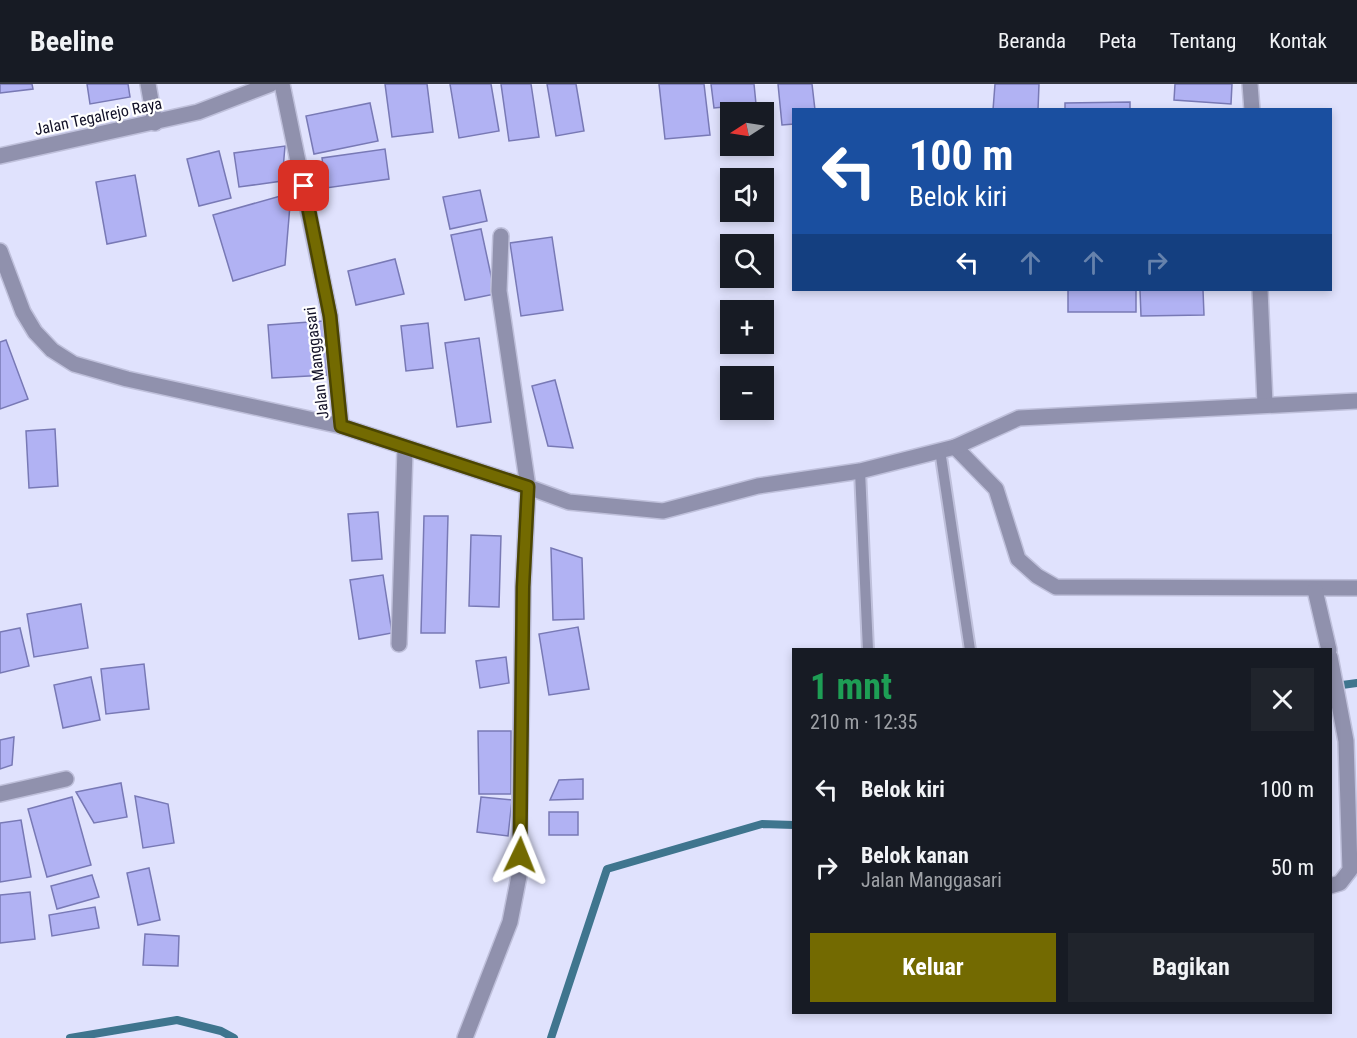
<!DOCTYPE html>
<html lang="id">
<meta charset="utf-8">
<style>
:root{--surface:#171b24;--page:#20242c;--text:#f1f3f6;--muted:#9ea1a6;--line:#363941;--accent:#736a01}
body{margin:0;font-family:"Roboto Condensed",sans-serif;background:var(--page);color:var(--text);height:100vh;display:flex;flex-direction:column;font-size:22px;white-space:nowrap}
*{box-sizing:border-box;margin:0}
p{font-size:20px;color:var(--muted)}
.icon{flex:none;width:33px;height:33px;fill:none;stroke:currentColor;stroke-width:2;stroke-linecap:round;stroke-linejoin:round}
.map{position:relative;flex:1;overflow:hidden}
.details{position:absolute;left:792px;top:564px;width:540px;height:366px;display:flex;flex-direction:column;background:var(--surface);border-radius:0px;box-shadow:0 3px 9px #0003}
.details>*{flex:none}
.guide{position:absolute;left:792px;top:24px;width:540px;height:183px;border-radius:0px;box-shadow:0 3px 9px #0003;background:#1a4fa0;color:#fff;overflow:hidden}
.needle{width:39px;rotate:258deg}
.tools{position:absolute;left:720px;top:18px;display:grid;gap:12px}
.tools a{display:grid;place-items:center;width:54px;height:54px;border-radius:0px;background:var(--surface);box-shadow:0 3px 9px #0003;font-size:30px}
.pin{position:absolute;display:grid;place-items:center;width:51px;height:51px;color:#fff;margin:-26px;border-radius:12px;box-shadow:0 3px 9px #0006}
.me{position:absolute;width:66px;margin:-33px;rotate:2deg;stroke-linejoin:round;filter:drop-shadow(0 0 4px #0008)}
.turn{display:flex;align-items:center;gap:21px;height:126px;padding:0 18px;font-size:27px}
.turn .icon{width:78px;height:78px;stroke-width:2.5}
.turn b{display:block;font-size:42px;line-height:51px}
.lanes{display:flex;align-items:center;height:57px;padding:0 18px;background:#0003;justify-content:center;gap:30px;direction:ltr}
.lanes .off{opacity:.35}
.round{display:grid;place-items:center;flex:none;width:63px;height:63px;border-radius:0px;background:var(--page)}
.headline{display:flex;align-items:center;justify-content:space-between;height:102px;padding:0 18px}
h1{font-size:36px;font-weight:700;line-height:45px;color:#1e9e55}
.action{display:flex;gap:12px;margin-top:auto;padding:12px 18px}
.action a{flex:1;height:69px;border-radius:0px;background:var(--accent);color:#fff;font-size:24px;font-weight:700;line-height:69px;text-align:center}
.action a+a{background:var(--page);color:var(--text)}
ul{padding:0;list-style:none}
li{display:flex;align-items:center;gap:18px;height:78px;padding:0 18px}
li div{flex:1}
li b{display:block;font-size:22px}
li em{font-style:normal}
header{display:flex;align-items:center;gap:36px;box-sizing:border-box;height:84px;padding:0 30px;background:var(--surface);border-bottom:2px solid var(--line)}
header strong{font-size:28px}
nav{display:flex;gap:33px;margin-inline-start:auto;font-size:21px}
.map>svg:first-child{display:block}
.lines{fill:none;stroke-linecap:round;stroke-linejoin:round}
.stream{stroke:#3f758e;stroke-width:8}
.building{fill:#b1b2f3;stroke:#7879b5;stroke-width:1.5}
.service-casing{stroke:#bfc0db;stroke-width:14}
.minor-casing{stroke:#bfc0db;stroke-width:18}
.service{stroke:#9091ad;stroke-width:10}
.minor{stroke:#9091ad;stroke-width:15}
.route-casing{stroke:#4b4501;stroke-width:15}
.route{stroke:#736a01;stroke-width:10}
.labels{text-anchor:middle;stroke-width:4.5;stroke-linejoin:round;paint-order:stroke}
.street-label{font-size:16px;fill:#111027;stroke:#fff}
</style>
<header>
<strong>Beeline</strong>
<nav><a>Beranda</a><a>Peta</a><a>Tentang</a><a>Kontak</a></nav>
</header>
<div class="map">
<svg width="1357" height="954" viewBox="0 0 1357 954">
<rect width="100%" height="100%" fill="#e0e2fd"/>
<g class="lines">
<!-- stream -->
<g class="stream">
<polyline points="1335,602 1357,599"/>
<polyline points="70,954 177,936 221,947 234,954"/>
<polyline points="551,954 607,785 762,740 794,741"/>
</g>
</g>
<!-- building -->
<g class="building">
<polygon points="0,0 32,0 33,5 0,9"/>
<polygon points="87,0 128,0 130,13 90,20"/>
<polygon points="385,0 427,0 433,48 392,53"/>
<polygon points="450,0 491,0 499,47 459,54"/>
<polygon points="501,0 531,0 539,53 509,57"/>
<polygon points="547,0 576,0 584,47 556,52"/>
<polygon points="659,0 704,0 710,51 665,55"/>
<polygon points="711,0 754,0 756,20 714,24"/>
<polygon points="778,0 812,0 815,26 794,26 794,40 782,41"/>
<polygon points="995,0 1039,0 1038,26 993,26"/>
<polygon points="1175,0 1232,0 1231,20 1174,16"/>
<polygon points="1130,18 1130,26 1065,26 1065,19"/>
<polygon points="370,19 378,57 314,70 306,32"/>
<polygon points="285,62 282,97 239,103 234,69"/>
<polygon points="385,65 389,95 326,104 322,74"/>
<polygon points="219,67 231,114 199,122 187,75"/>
<polygon points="135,91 146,152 107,160 96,98"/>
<polygon points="480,106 487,137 450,145 443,113"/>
<polygon points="291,109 285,181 233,197 213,131"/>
<polygon points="481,145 495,210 465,216 451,151"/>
<polygon points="552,153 563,226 521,232 510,159"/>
<polygon points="395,175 404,210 356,221 348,187"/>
<rect x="1068" y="206" width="68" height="22"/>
<polygon points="1140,206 1203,206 1204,231 1141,232"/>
<polygon points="323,237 327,291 272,294 268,241"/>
<polygon points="428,239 433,284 406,287 401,242"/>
<polygon points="479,254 491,338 457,343 445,259"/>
<polygon points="6,256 28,315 0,325 0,258"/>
<polygon points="555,296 573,364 548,362 532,302"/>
<polygon points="55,345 58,402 29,404 26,347"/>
<polygon points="378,428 382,475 352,477 348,430"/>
<polygon points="424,432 448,432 445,549 421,549"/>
<polygon points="471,451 501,452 499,523 469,522"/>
<polygon points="551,464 582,474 584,535 553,536"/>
<polygon points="383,491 392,549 359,555 350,496"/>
<polygon points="81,520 88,564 34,573 27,530"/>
<polygon points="578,543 589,605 549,611 539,550"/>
<polygon points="20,544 29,582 0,589 0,548"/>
<polygon points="506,573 509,599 480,604 476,577"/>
<polygon points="144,580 149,625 106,630 101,585"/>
<polygon points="91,593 100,636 63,644 54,601"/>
<polygon points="478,647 511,647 511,710 479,710"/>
<polygon points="14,653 12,681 0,685 0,656"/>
<polygon points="583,695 583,715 550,716 559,696"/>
<polygon points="121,699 127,733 94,739 76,708"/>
<polygon points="135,712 168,720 174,759 143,764"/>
<polygon points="72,713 91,781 47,793 28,725"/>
<polygon points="481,713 512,716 508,752 477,748"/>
<rect x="549" y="728" width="29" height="23"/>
<polygon points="21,736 31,793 0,798 0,739"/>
<polygon points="149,784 160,836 138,841 127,789"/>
<polygon points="92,791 99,813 57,825 51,802"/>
<polygon points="30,808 35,855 0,859 0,811"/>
<polygon points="95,823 99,844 52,852 49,831"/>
<polygon points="145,850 179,852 178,882 143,881"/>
</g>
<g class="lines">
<!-- service casing -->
<g class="service-casing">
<g id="service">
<polyline points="940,366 970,566"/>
<polyline points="860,387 868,566"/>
</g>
</g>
<!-- minor casing -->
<g class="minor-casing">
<g id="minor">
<polyline points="148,0 155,39"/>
<polyline points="282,0 330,232 341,342"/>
<polyline points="1250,0 1252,26"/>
<polyline points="0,72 198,28 271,0"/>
<polyline points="501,152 499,207 528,403 569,418 663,427 758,402 860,387 955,363 996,405 1018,475 1037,492 1056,503 1357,504"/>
<polyline points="0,167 23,228 35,248 52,266 74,280 127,295 341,342 528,403 523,503 519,792 510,838 465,954"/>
<polyline points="1260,206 1265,320"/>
<polyline points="955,363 1019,334 1357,317"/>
<polyline points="1315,506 1329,566"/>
<polyline points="399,560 405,365"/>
<polyline points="1330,573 1346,657 1350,786 1340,799 1330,802"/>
<polyline points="0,710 66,695"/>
</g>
</g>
<!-- service -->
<use href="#service" class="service"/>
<!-- minor -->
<use href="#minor" class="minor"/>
</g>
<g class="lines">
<!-- route casing -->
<g class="route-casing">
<polyline id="route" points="304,102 330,232 341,342 528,403 523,503 520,771"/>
</g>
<!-- route -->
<use href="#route" class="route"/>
</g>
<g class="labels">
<!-- street labels -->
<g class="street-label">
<text transform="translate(98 32) rotate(-12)" y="6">Jalan Tegalrejo Raya</text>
<text transform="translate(316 279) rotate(-97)" y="6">Jalan Manggasari</text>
</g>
</g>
</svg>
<div class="tools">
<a><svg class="needle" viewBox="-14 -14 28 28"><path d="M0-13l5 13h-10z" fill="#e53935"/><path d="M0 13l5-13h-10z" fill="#9ea1a6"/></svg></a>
<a><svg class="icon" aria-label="sound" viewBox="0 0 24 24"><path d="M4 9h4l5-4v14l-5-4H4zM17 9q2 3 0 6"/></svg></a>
<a><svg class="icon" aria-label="search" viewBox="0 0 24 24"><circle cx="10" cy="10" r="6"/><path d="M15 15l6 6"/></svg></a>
<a>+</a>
<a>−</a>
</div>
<div class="pin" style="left:304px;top:102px;background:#d93025"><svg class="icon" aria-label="arrive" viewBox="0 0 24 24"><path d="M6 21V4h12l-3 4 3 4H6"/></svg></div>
<svg class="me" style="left:520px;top:771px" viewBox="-20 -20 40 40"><path d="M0-17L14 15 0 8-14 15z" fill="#736a01" stroke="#fff" stroke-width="4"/></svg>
<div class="guide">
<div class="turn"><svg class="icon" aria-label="left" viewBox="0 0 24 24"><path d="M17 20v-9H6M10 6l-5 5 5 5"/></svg><div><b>100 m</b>Belok kiri</div></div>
<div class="lanes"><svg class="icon" aria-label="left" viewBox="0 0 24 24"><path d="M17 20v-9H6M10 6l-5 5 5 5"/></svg><svg class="icon off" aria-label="ahead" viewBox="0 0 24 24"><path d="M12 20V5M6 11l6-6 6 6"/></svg><svg class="icon off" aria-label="ahead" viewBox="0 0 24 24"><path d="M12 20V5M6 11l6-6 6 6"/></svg><svg class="icon off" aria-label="right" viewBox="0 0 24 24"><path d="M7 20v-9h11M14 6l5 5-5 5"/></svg></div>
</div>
<section class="details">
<div class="headline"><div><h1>1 mnt</h1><p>210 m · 12:35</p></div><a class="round"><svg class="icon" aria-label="close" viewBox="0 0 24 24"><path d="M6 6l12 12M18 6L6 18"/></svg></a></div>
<ul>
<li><svg class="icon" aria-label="left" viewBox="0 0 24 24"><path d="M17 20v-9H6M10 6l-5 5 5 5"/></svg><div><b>Belok kiri</b></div><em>100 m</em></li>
<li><svg class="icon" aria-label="right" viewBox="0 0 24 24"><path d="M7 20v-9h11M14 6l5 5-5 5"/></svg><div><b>Belok kanan</b><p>Jalan Manggasari</p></div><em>50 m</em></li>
</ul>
<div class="action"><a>Keluar</a><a>Bagikan</a></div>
</section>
</div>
